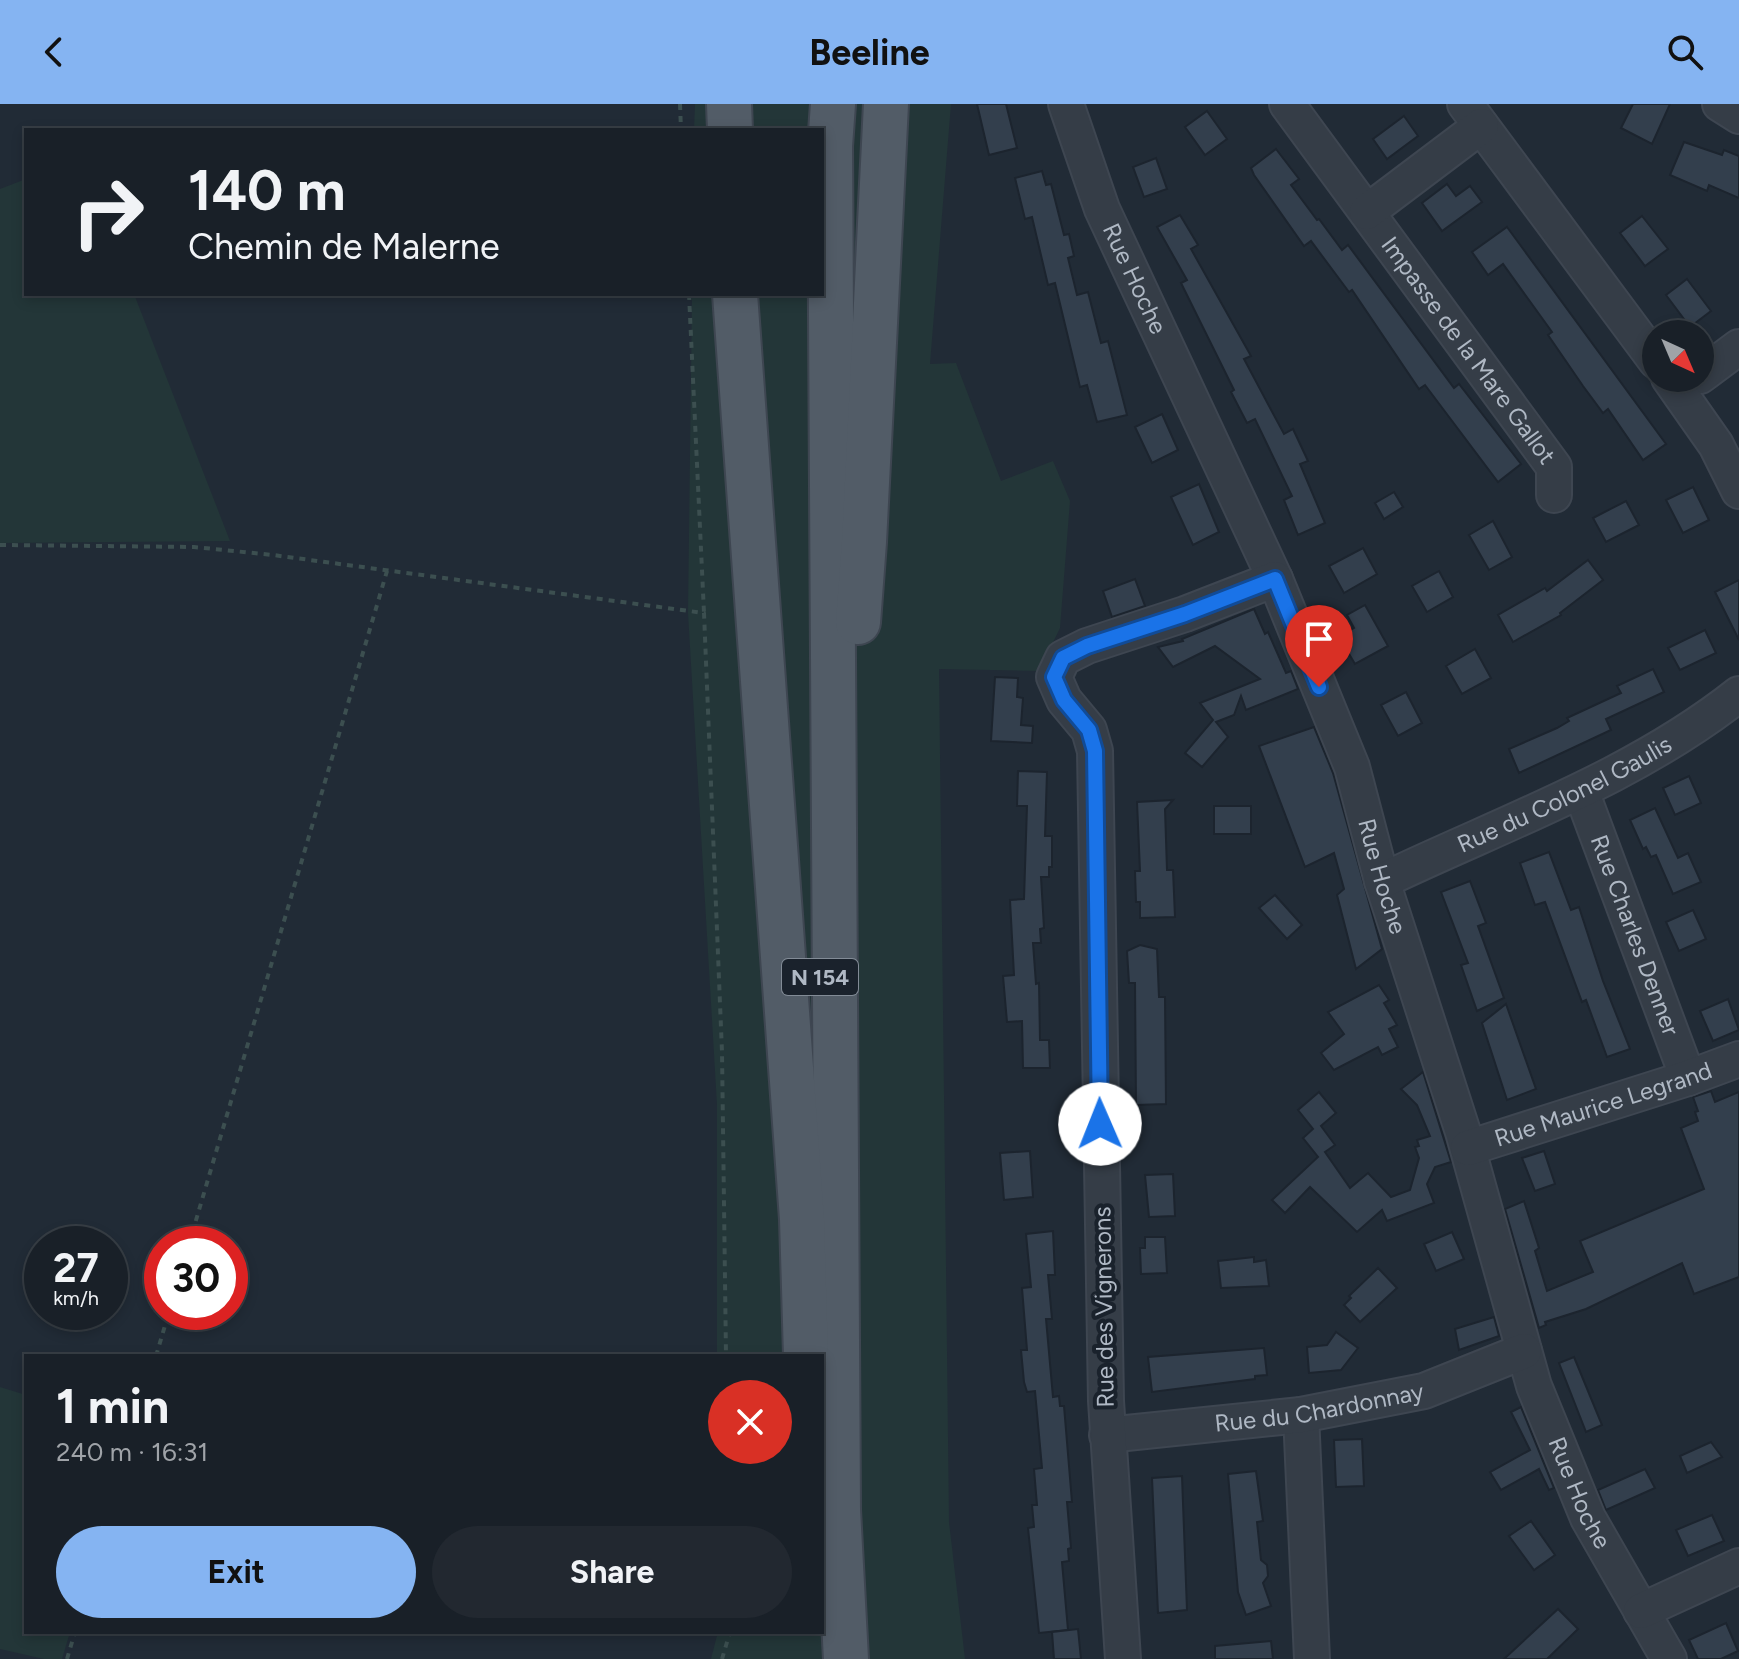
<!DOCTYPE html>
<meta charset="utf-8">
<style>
:root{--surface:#192028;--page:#222830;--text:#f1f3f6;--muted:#9fa3a8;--line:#373e45;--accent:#85b4f2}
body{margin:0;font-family:Figtree,sans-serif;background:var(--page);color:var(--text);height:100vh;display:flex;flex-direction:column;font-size:30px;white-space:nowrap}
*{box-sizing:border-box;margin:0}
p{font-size:26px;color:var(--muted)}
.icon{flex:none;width:44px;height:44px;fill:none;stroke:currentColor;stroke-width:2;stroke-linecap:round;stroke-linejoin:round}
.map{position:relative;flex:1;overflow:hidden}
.sheet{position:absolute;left:24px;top:1250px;width:800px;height:280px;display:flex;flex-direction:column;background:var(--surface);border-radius:0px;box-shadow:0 4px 12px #0003,0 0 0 2px var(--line)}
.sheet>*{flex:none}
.hud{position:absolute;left:24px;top:24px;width:800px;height:168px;border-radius:0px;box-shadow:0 4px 12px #0003,0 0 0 2px var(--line);background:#192028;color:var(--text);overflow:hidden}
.needle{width:52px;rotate:136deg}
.controls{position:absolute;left:1642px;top:216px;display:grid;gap:16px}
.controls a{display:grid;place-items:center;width:72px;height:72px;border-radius:50%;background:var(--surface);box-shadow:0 4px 12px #0003,0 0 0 2px var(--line);font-size:40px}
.speed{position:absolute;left:24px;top:1122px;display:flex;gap:16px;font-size:40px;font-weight:700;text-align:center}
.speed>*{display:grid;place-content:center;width:104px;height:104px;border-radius:50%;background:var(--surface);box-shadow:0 4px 12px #0003,0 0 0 2px var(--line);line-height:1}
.speed small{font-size:20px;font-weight:400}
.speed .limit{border:12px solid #d22;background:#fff;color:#111}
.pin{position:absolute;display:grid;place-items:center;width:68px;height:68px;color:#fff;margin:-82px -34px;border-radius:50% 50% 50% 0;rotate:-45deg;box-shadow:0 0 8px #0007}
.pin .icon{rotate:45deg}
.me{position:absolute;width:88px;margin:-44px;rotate:359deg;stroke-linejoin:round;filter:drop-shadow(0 0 6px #0008)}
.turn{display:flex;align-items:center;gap:28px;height:168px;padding:0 32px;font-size:36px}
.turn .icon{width:104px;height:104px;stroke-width:2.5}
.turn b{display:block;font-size:56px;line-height:68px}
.round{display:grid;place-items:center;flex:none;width:84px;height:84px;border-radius:42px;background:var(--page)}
.overview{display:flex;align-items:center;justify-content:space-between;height:136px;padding:0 32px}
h1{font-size:48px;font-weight:700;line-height:60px}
.cta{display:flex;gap:16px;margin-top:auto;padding:16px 32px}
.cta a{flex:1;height:92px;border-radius:48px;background:var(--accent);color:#111;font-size:32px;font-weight:700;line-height:92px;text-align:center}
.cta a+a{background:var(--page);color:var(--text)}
header{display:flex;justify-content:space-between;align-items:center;height:104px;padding:0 32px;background:var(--accent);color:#111;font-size:36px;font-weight:700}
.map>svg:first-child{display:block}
.green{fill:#233638}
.building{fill:#333f4d;stroke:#1c242e;stroke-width:2}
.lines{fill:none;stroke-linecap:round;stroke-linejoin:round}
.minor-casing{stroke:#3e4651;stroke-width:38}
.major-casing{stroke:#3e4651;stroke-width:48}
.path{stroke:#3c4f50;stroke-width:4;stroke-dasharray:6 6;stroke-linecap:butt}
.minor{stroke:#353d47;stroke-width:34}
.major{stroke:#525c67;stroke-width:44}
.route-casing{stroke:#114b97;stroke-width:20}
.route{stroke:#1a73e8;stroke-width:14}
.labels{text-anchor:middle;stroke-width:8;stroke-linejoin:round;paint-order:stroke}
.shield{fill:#1a222c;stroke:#828b96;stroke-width:2}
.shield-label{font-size:22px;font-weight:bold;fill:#afb8c4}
.street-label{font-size:24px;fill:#afb8c4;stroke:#1a222c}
</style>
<header><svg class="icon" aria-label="back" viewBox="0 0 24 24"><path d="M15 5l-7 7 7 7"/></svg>Beeline<svg class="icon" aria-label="search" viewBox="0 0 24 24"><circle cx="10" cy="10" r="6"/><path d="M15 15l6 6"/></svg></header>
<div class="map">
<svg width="1739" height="1555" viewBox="0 0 1739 1555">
<rect width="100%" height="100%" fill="#212b36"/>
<!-- green -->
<g class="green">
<polygon points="695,0 951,0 930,260 956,259 1001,377 1053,357 1070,397 1060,524 1039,567 939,565 949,1418 965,1555 711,1555 718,1528 822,1528 822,1252 717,1252 717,1001 688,509 692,190 822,190 822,26 694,26"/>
<polygon points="26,75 26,190 134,190 230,437 0,439 0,85"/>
<polygon points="0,1283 26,1291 26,1528 70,1528 62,1555 44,1555 0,1545"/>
</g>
<!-- building -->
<g class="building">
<polygon points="977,0 1006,0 1017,44 989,51"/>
<polygon points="1633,0 1670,0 1652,40 1621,24"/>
<polygon points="1207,7 1227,35 1205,51 1185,23"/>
<polygon points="1404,12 1418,32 1387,55 1373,35"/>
<polygon points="1684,38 1722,51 1724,46 1739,52 1739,94 1709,81 1707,87 1670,71"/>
<polygon points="1276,45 1299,75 1291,81 1317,116 1319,115 1342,146 1348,141 1454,284 1459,280 1521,360 1498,378 1425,281 1419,285 1352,186 1349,188 1311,137 1304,142 1254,71 1251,64"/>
<polygon points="1156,54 1167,85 1144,93 1133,63"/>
<polygon points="1042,67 1046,81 1051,80 1064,131 1069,130 1074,152 1068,154 1077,191 1088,188 1101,239 1108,237 1127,311 1097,318 1087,281 1080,283 1055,179 1048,181 1032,113 1025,115 1015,74"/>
<polygon points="1447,80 1456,92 1470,82 1482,98 1442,127 1422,99"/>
<polygon points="1180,111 1198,141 1191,145 1251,252 1244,255 1284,330 1293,325 1308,357 1300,360 1325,419 1298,431 1284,396 1292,392 1255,315 1247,319 1231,288 1234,286 1181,179 1187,176 1157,123"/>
<polygon points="1642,112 1668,145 1645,162 1620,129"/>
<polygon points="1507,123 1666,340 1643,356 1608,305 1603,309 1583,282 1548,231 1552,228 1503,160 1488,171 1472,148"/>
<polygon points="1687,175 1711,207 1690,223 1666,191"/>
<polygon points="1162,310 1178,346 1152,359 1135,323"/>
<polygon points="1199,380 1219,428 1193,441 1171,393"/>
<polygon points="1693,383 1709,416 1683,429 1666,396"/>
<polygon points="1394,388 1403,403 1384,415 1375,399"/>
<polygon points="1626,397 1639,421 1606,438 1593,414"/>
<polygon points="1493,417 1512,453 1489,466 1469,431"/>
<polygon points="1363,444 1377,470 1344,489 1329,462"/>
<polygon points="1588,456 1603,476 1560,509 1561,511 1513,538 1498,511 1545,484 1547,487"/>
<polygon points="1439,467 1453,493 1427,508 1412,482"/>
<polygon points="1135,475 1145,502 1112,513 1103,487"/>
<polygon points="1739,476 1739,536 1715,488"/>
<polygon points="1365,501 1388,542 1355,560 1339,533 1354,524 1347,511"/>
<polygon points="1254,505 1265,530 1268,528 1286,569 1291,567 1298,585 1246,606 1241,592 1234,611 1216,618 1228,633 1202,663 1185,649 1213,616 1200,599 1260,575 1215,542 1173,563 1158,543 1183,537 1182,535"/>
<polygon points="1705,526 1716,549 1680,566 1668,544"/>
<polygon points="1475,545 1491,574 1462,590 1446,562"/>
<polygon points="1653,565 1664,588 1606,615 1611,626 1519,669 1509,645 1557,624 1569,617 1567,614 1621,589 1617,582"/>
<polygon points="995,573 1018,574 1017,593 1023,594 1021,621 1033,622 1032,639 991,637"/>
<polygon points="1406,588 1422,619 1398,632 1381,601"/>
<polygon points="1314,623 1333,669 1382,845 1356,865 1337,791 1344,785 1334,749 1305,763 1259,642"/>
<polygon points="1018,667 1047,668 1045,732 1052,732 1052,763 1049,763 1049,773 1041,773 1044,824 1040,825 1041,839 1033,839 1036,880 1039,879 1040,936 1049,936 1050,964 1023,964 1022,917 1007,918 1003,872 1014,871 1010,796 1024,795 1027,702 1017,702"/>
<polygon points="1689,672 1701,699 1675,711 1663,684"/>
<polygon points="1173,696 1165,705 1167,766 1173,766 1175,813 1140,814 1140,798 1136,798 1135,767 1140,767 1137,698"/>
<rect x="1214" y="702" width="37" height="28"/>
<polygon points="1655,704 1678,754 1688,749 1701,778 1673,790 1656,751 1651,753 1646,743 1643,745 1630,716"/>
<polygon points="1549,748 1571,806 1579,803 1603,877 1630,945 1607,953 1586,896 1582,898 1545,798 1535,801 1520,759"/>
<polygon points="1470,777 1486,819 1478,822 1504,894 1477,907 1461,861 1468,859 1441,788"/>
<polygon points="1275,791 1302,821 1287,835 1259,804"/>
<polygon points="1693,806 1706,835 1679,847 1666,818"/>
<polygon points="1140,841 1157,845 1159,893 1165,893 1166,1000 1136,1001 1135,879 1129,879 1127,847"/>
<polygon points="1379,881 1389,896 1384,899 1397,921 1389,925 1398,943 1382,951 1378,943 1334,966 1321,949 1344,930 1328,908"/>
<polygon points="1728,895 1739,926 1713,937 1700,907"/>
<polygon points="1506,900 1536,985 1507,996 1482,919"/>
<polygon points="1423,968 1451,1058 1435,1063 1427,1080 1434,1099 1387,1117 1382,1106 1357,1128 1310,1083 1285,1109 1272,1096 1318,1053 1303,1034 1313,1025 1298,1006 1319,988 1336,1009 1321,1022 1335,1041 1325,1048 1350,1084 1368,1069 1391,1093 1410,1086 1419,1054 1415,1043 1419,1042 1417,1036 1430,1032 1417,1001 1401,985"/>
<polygon points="1711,987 1715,998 1739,988 1739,1173 1694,1190 1682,1159 1586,1205 1545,1218 1546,1221 1539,1224 1505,1105 1524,1097 1539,1144 1535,1147 1547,1187 1593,1168 1580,1137 1704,1085 1681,1024 1698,1017 1695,1008 1698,1007 1693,993"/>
<polygon points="1030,1047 1033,1093 1004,1096 1000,1049"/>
<polygon points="1544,1047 1555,1080 1535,1087 1522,1054"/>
<polygon points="1173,1070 1175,1112 1149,1113 1145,1071"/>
<polygon points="1053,1127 1055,1171 1048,1171 1052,1215 1046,1215 1053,1293 1059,1292 1060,1302 1064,1302 1072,1398 1067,1398 1071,1444 1068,1445 1069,1457 1062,1458 1068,1526 1039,1529 1028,1424 1034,1423 1032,1401 1037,1401 1034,1365 1042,1364 1035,1287 1027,1288 1024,1278 1021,1246 1027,1246 1022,1184 1031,1183 1026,1130"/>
<polygon points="1452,1128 1464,1155 1436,1167 1424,1140"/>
<polygon points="1145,1133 1165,1133 1167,1169 1141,1170 1140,1144 1145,1144"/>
<polygon points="1254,1153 1254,1158 1266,1156 1269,1182 1221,1184 1218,1157"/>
<polygon points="1378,1164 1397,1184 1360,1218 1344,1201 1351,1194 1349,1192"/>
<polygon points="1494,1213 1499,1232 1459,1246 1455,1225"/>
<polygon points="1336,1228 1358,1244 1341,1266 1309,1269 1307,1243 1327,1241"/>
<polygon points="1264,1244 1267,1271 1255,1272 1255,1275 1152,1288 1148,1253"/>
<polygon points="1574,1253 1602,1321 1586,1328 1559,1259"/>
<polygon points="1521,1303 1554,1384 1549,1386 1539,1365 1501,1386 1490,1368 1530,1346 1511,1308"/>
<polygon points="1362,1335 1364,1382 1336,1383 1334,1336"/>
<polygon points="1711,1338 1722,1353 1687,1369 1680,1352"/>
<polygon points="1645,1365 1655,1384 1606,1406 1598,1386"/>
<polygon points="1256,1367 1263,1417 1257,1418 1261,1456 1267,1461 1268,1472 1263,1479 1271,1502 1246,1511 1238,1488 1228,1370"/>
<polygon points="1182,1372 1187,1506 1158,1509 1152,1374"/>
<polygon points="1712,1411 1724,1437 1688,1452 1676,1426"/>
<polygon points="1531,1417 1555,1451 1534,1466 1509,1432"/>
<polygon points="1558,1505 1578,1525 1547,1555 1504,1555"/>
<polygon points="1726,1519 1738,1547 1721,1555 1698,1555 1689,1536"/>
<polygon points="1078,1525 1081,1555 1054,1555 1052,1528"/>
<polygon points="1271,1537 1273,1555 1215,1555 1215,1542"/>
</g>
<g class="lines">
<!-- minor casing -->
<g class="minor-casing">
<g id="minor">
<path id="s1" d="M 1066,0 L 1102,105 L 1275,475 L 1352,663 L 1382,777 L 1463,1028 L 1534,1282 L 1588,1414 L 1669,1555"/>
<path id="s2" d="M 1287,0 L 1554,363 L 1554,391"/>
<polyline points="1465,0 1656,257"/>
<polyline points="1720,0 1739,12"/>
<polyline points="1367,108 1481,22"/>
<polyline points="1700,272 1739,243"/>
<polyline points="1669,274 1716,341 1739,387"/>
<path id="s3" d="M 1581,687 L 1688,974"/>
<path id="s4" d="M 1382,777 C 1503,719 1633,674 1739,590"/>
<path id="s5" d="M 1468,1044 L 1688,974 L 1739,955"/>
<polyline points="1301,1311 1312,1555"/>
<path id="s6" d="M 1107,1331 L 1301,1311 L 1424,1287 L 1524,1247"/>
<polyline points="1641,1507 1739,1462"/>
<polyline points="1123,1555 1106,1297 1095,647 1089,626 1064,596 1054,573 1063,554 1087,542 1185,510 1275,475"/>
</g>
</g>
<!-- major casing -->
<g class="major-casing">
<g id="major">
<polyline points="729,0 730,26"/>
<polyline points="833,0 830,42 838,1406 846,1555"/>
<polyline points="735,190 802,1115 806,1252"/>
<polyline points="858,518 864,438 886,0"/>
</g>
</g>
<!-- path -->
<g class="path">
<polyline points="680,0 681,26"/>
<polyline points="689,190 704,509"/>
<polyline points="0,441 194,443 273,451 704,509 722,948 726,1252"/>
<polyline points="189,1140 387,467"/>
<polyline points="156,1252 169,1208"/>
<polyline points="67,1555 75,1528"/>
<polyline points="722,1555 730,1528"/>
</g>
<!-- minor -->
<use href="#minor" class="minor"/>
<!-- major -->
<use href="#major" class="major"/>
</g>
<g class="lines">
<!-- route casing -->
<g class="route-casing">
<polyline id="route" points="1100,1020 1095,647 1089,626 1064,596 1054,573 1063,554 1087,542 1185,510 1275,475 1319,583"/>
</g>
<!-- route -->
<use href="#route" class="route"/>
</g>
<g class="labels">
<!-- shield labels -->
<rect class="shield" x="782" y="855" width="76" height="36" rx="6"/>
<g class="shield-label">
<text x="820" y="881">N 154</text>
</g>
<!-- street labels -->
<g class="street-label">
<text dy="8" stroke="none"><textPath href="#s1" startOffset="188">Rue Hoche</textPath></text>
<text dy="8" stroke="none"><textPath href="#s2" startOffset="306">Impasse de la Mare Gallot</textPath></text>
<text dy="8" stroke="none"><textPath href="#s4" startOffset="202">Rue du Colonel Gaulis</textPath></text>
<text dy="8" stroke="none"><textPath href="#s1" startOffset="836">Rue Hoche</textPath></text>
<text dy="8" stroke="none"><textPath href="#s3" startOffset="154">Rue Charles Denner</textPath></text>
<text dy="8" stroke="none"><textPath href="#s5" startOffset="142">Rue Maurice Legrand</textPath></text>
<text transform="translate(1104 1203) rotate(-91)" y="8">Rue des Vignerons</text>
<text dy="8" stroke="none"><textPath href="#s6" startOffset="214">Rue du Chardonnay</textPath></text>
<text dy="8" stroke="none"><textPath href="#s1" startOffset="1484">Rue Hoche</textPath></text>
</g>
</g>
</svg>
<div class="controls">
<a><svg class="needle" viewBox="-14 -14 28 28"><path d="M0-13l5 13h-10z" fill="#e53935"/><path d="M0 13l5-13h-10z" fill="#9fa3a8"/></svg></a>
</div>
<div class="speed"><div>27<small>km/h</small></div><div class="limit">30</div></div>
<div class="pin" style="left:1319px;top:583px;background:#d93025"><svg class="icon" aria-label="arrive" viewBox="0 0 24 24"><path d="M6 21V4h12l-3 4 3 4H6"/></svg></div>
<svg class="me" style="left:1100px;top:1020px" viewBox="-20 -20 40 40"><circle r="19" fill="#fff"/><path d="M0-13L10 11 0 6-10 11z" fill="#1a73e8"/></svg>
<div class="hud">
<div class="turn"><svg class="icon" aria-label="right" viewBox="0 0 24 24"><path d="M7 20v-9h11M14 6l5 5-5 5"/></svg><div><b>140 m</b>Chemin de Malerne</div></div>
</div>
<section class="sheet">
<div class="overview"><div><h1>1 min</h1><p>240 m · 16:31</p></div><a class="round" style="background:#d93025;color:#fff"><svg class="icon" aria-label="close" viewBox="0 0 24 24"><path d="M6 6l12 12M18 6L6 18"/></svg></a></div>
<div class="cta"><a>Exit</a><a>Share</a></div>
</section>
</div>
